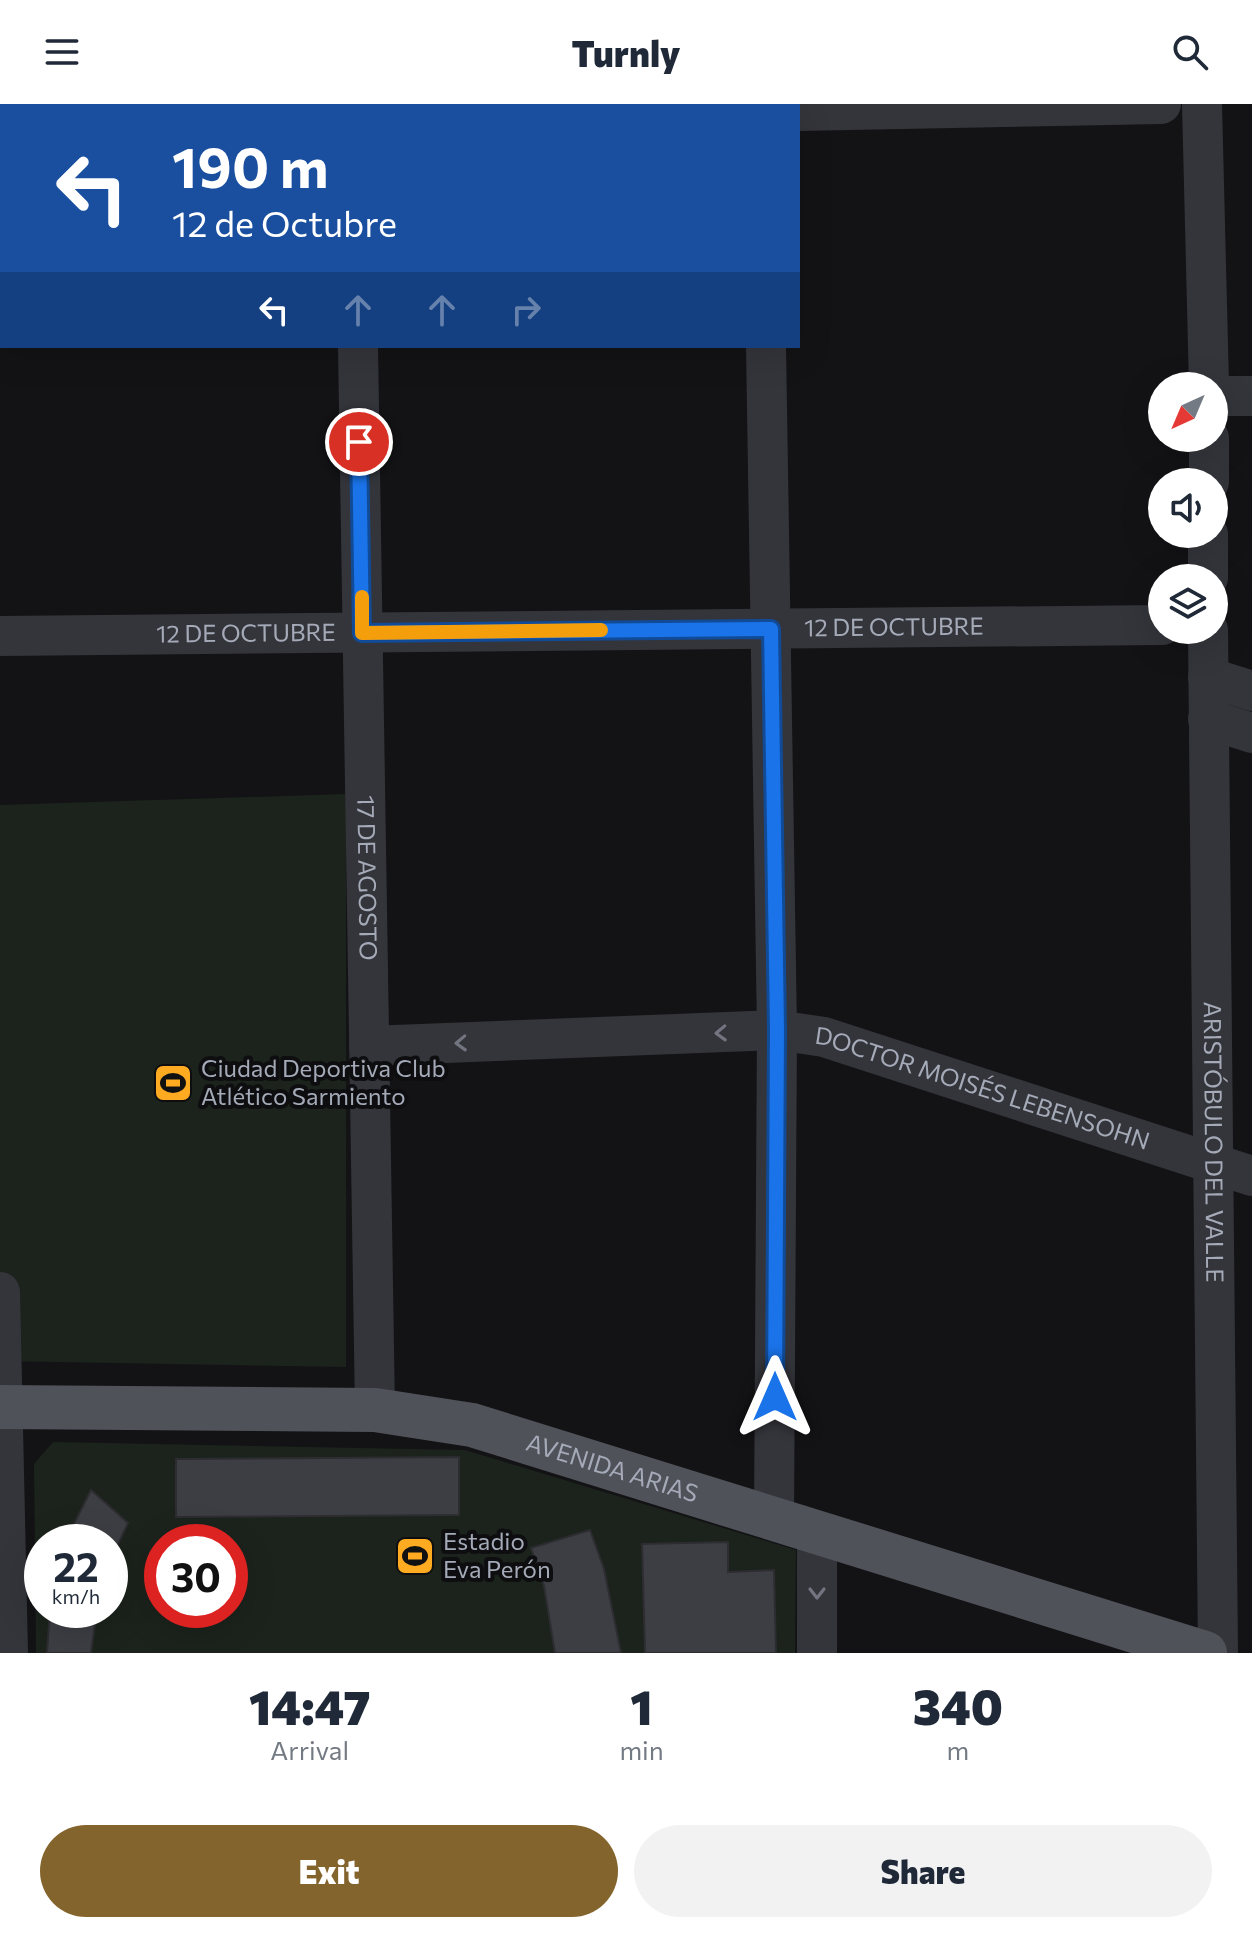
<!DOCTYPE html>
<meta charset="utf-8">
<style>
:root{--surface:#fff;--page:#f2f2f3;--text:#1f2937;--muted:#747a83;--accent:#84642d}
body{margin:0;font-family:Commissioner,sans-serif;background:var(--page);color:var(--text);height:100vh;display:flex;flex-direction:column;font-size:30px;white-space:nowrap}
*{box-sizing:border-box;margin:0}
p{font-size:26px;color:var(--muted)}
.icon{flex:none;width:44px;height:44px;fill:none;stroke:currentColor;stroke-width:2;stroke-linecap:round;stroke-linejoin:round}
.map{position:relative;height:1549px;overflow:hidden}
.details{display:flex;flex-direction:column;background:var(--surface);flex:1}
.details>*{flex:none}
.hud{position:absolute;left:0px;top:0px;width:800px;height:244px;box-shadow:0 8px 32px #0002;background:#1a4fa0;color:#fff;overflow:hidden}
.needle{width:52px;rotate:224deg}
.tools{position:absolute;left:1148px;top:268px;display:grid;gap:16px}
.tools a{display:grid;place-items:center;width:80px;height:80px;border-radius:50%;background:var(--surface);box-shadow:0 8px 32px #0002;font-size:40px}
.speed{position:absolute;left:24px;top:1420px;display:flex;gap:16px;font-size:40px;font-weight:700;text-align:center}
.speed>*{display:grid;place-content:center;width:104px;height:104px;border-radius:50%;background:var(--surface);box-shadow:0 8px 32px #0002;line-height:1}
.speed small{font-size:20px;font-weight:400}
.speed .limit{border:12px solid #d22;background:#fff;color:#111}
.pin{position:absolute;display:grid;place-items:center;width:68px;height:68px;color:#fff;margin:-34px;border:4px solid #fff;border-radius:50%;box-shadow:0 2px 8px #0007}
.me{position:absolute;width:88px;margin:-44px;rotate:0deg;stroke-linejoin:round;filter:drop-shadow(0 0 6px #0008)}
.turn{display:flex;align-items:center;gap:28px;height:168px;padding:0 40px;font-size:36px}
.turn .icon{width:104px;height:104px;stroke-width:2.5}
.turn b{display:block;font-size:56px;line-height:68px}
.lanes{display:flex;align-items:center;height:76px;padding:0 40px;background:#0003;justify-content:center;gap:40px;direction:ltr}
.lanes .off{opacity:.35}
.eta{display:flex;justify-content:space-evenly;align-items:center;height:136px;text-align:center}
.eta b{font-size:48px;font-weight:800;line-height:56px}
.primary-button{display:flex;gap:16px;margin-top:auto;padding:16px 40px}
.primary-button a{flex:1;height:92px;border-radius:48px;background:var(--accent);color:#fff;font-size:32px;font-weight:800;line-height:92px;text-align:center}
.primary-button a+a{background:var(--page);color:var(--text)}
header{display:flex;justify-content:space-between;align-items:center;height:104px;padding:0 40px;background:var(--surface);font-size:36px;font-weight:800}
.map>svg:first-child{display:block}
.green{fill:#1b231c;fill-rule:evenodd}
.building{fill:#3d3e43;stroke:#2d2d31;stroke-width:2}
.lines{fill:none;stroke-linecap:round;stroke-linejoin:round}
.minor{stroke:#34353b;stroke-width:40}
.major{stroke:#50525a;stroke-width:44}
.oneway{stroke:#72757f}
.route-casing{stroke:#114b97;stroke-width:20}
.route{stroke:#1a73e8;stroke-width:14}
.slow{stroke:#f59e0b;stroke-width:14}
.labels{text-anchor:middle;stroke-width:8;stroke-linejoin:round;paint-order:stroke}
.street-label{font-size:24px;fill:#a4aab7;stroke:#0e0e10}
.poi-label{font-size:24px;fill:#a4aab7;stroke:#0e0e10;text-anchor:start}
</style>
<header><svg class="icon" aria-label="menu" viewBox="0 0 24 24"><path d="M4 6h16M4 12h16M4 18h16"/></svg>Turnly<svg class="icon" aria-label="search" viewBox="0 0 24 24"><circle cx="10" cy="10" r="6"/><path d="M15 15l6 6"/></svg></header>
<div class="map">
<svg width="1252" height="1549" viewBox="0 0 1252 1549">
<rect width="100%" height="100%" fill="#131315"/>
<!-- green -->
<g class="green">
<polygon points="346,690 346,1263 0,1257 0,701"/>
<path d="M 53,1338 L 465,1346 L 796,1446 L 795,1549 L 36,1549 L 34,1360 ZM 42,1438 L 110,1438 L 110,1506 L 42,1506 ZM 162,1438 L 230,1438 L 230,1506 L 162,1506 Z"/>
</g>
<!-- building -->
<g class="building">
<polygon points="459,1353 459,1411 176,1413 176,1355"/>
<polygon points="91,1386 128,1419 110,1457 110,1438 65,1438"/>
<polygon points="590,1426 604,1465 621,1549 555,1549 544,1482 531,1444"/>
<polygon points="728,1438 728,1468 774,1466 776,1549 645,1549 642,1440"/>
<polygon points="50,1506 97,1506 91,1549 47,1549"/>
</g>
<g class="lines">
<!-- minor -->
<g class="minor">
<polyline points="354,0 354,2"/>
<polyline points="762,0 762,2"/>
<polyline points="1202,0 1209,282"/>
<polyline points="798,7 1161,0"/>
<polyline points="0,23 2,23"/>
<path id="s1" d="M 358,242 L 375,1306"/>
<polyline points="766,242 777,926 774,1415"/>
<polyline points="1214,292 1252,292"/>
<polyline points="1209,378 1209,334"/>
<polyline points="1208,474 1208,430"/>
<path id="s2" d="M 1208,526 L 1218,1549"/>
<path id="s3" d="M 0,532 L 1162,521"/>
<polyline points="1208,573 1252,587"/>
<polyline points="1208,615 1252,629"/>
<path id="s4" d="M 369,942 L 777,926 L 824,933 L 1252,1072"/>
<polyline points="0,1188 8,1549"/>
<polyline points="817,1549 817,1428"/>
</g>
<!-- major -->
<path class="major" id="s5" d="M 0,1303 L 375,1306 L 472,1321 L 1205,1549"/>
</g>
<!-- one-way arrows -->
<defs><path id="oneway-chevron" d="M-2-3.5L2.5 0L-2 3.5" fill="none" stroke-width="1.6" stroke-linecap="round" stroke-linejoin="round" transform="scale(2)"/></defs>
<g class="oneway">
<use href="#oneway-chevron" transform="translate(721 929) rotate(178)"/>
<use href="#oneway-chevron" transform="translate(461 939) rotate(178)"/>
<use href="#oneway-chevron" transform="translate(817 1489) rotate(90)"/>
</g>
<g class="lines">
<!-- route casing -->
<g class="route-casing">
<polyline id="route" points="359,338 362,529 771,525 777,926 775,1293"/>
</g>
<!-- route -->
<use href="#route" class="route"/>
<!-- slow -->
<polyline class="slow" points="362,493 362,529 601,526"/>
</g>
<!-- icons -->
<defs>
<g id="stadium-square" transform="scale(2)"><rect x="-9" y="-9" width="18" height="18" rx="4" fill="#ffab21" stroke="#0e0e10"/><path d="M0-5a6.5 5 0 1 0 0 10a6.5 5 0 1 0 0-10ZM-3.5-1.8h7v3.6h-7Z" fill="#111"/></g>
</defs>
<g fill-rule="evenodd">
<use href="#stadium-square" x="173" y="979"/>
<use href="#stadium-square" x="415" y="1452"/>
</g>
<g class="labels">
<!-- street labels -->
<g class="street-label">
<text dy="8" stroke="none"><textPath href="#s3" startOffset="894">12 DE OCTUBRE</textPath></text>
<text dy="8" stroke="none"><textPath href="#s3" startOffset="246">12 DE OCTUBRE</textPath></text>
<text dy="8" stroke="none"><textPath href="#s1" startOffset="532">17 DE AGOSTO</textPath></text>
<text dy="8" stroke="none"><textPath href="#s4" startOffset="622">DOCTOR MOISÉS LEBENSOHN</textPath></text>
<text dy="8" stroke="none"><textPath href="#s2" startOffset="512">ARISTÓBULO DEL VALLE</textPath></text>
<text dy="8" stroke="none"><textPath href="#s5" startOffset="620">AVENIDA ARIAS</textPath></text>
</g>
<!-- poi labels -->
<g class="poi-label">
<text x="201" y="973">Ciudad Deportiva Club<tspan x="201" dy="28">Atlético Sarmiento</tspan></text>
<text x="443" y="1446">Estadio<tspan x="443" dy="28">Eva Perón</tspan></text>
</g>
</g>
</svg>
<div class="tools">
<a><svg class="needle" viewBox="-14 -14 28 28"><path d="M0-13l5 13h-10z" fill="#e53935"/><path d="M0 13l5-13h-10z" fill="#747a83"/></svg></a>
<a><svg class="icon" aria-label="sound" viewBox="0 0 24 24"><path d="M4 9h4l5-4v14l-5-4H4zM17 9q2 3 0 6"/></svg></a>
<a><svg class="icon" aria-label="layers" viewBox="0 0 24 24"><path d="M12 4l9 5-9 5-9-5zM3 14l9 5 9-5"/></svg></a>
</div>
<div class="speed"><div>22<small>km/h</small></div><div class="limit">30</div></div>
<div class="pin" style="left:359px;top:338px;background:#d93025"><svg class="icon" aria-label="arrive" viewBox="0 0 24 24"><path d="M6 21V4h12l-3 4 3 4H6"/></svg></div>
<svg class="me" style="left:775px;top:1293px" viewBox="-20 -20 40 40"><path d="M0-17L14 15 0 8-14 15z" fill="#1a73e8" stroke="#fff" stroke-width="4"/></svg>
<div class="hud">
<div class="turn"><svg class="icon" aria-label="left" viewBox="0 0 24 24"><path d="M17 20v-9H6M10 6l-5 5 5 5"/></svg><div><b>190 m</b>12 de Octubre</div></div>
<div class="lanes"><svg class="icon" aria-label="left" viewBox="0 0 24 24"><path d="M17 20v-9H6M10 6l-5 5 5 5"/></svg><svg class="icon off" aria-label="ahead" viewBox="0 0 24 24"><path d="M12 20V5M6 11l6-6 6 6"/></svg><svg class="icon off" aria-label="ahead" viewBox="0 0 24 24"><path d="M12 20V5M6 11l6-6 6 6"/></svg><svg class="icon off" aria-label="right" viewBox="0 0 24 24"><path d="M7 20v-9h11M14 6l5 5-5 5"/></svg></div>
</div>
</div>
<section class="details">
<div class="eta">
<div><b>14:47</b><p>Arrival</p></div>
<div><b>1</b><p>min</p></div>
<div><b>340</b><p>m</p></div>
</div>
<div class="primary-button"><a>Exit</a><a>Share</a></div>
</section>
